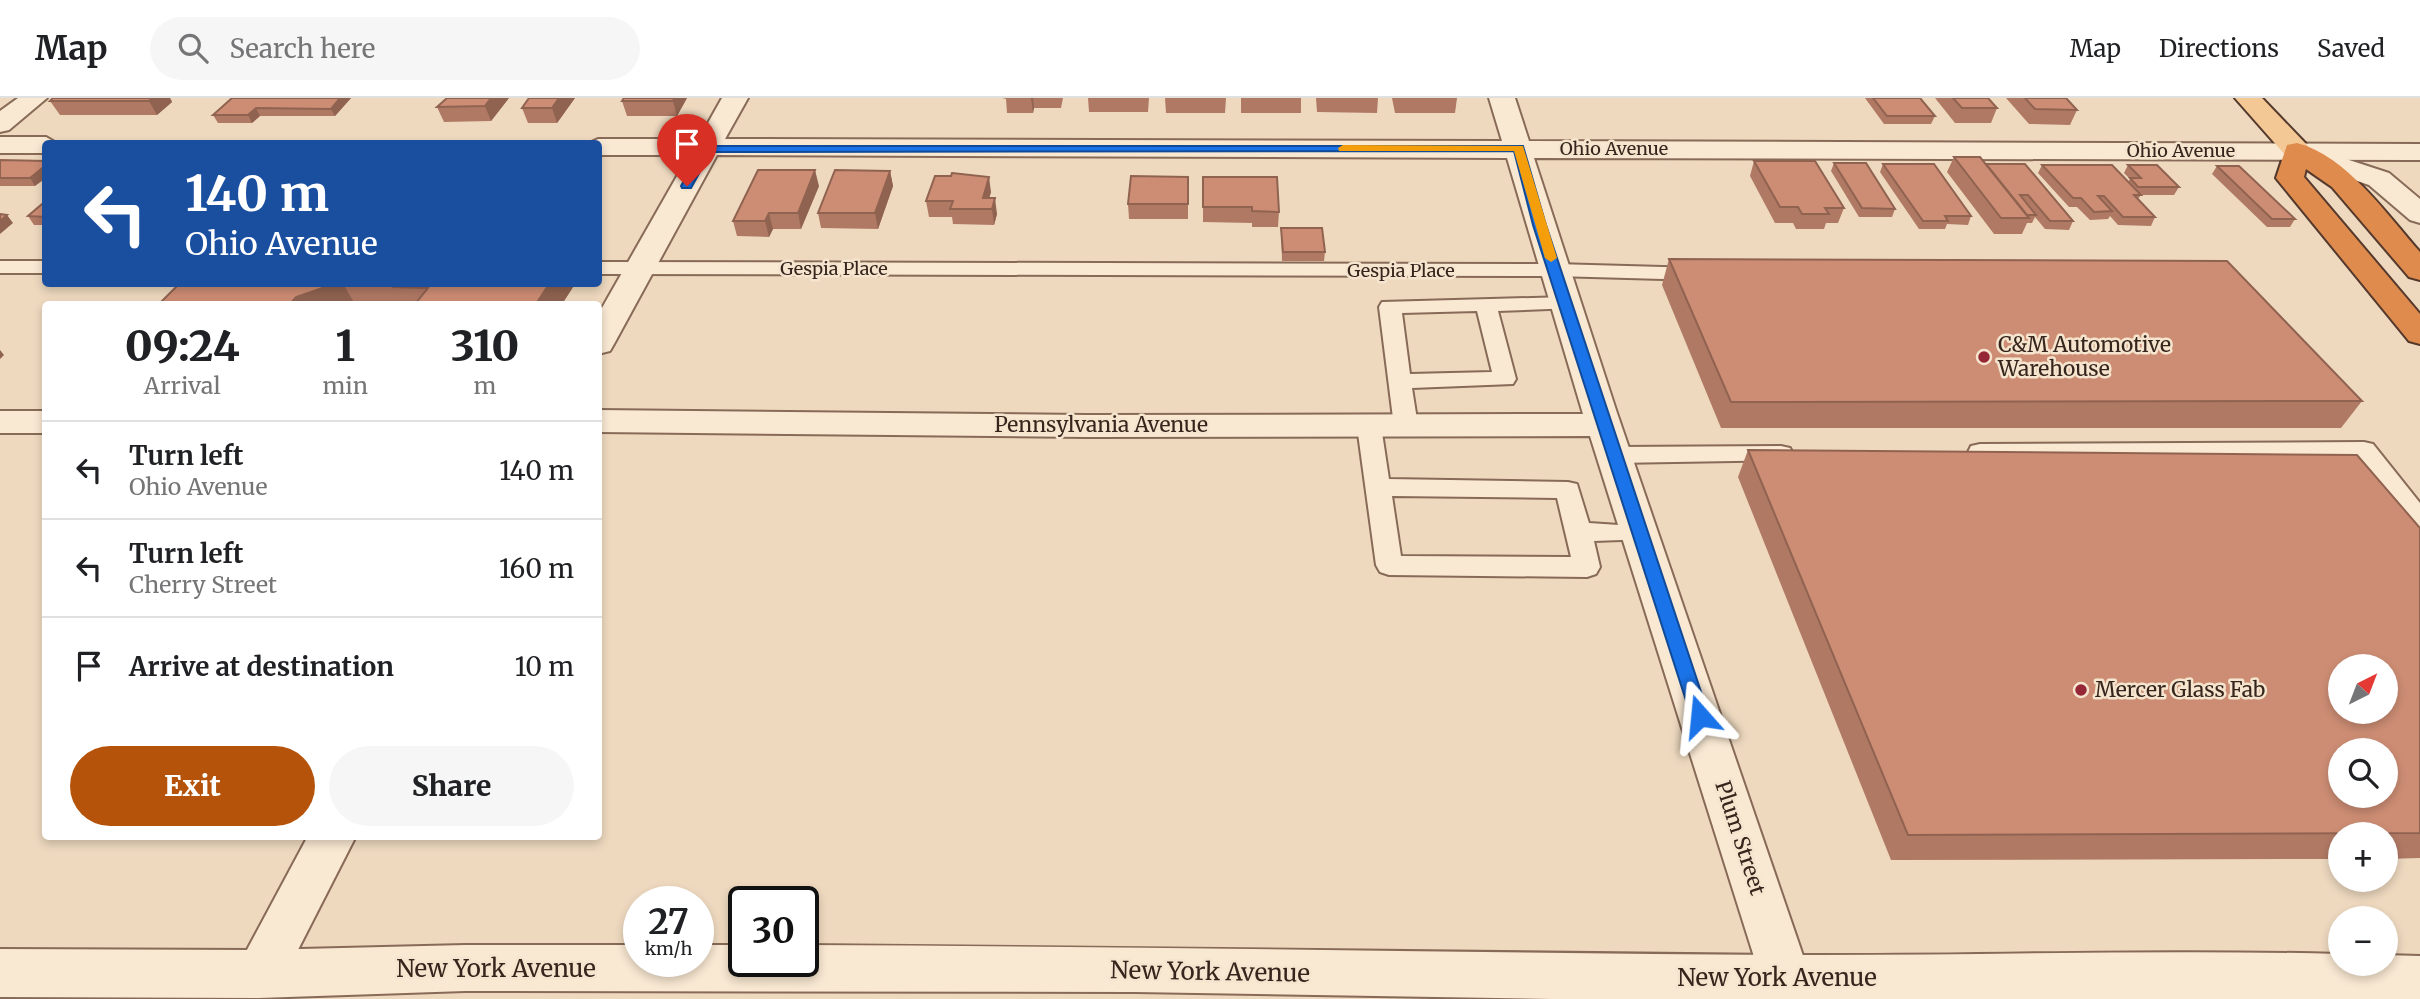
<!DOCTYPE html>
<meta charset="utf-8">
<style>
:root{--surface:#fff;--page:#f6f6f6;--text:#202124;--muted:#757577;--line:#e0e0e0;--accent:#b45309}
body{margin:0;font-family:Merriweather,serif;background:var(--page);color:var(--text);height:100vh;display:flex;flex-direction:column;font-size:26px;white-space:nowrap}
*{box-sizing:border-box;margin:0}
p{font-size:23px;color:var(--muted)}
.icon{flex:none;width:38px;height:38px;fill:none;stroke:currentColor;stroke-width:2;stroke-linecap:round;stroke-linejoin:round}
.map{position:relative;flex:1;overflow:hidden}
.drawer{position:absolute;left:42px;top:203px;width:560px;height:539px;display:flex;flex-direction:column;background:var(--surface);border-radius:7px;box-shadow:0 4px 10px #0003}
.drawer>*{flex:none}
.top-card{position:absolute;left:42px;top:42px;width:560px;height:147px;border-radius:7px;box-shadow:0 4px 10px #0003;background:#1a4fa0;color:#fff;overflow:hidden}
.needle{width:46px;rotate:42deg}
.fabs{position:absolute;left:2328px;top:556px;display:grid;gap:14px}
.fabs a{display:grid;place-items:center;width:70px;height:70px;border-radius:50%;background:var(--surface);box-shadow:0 4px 10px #0003;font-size:35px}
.speed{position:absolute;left:623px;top:788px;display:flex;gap:14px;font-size:35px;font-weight:700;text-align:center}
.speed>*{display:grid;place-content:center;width:91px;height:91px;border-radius:50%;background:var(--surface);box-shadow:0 4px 10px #0003;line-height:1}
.speed small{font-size:18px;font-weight:400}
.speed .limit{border:4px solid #111;border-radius:10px;background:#fff;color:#111}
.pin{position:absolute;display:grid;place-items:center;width:60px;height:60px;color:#fff;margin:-72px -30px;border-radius:50% 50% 50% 0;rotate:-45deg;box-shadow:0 0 7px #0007}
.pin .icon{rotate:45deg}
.me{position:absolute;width:77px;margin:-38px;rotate:342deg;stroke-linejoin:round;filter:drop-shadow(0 0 5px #0008)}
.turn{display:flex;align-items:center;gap:24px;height:147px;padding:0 28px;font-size:32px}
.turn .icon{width:91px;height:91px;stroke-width:2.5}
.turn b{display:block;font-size:49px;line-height:60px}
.eta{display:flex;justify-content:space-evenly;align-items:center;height:119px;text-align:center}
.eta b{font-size:42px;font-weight:800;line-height:49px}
.primary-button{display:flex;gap:14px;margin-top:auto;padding:14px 28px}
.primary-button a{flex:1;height:80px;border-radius:42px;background:var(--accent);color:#fff;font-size:28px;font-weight:800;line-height:80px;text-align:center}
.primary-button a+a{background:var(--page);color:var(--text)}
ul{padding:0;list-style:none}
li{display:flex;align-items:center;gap:21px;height:98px;padding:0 28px;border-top:2px solid var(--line)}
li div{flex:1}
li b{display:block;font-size:26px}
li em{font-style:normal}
header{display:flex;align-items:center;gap:42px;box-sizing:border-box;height:98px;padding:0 35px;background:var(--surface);border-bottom:2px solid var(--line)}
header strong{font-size:33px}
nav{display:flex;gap:38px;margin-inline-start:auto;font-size:24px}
.search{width:490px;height:63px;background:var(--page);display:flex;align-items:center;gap:18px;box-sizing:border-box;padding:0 24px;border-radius:38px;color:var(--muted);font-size:26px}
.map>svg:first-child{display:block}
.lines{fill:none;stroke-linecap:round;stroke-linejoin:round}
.service-casing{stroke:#876a57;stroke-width:4}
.minor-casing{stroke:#876a57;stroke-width:4}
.tertiary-casing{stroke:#876a57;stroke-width:4}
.primary-casing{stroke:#54392c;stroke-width:4}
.motorway-casing{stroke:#54392c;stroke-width:4}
.service{fill:#f9e8d2;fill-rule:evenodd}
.minor{fill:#f9e8d2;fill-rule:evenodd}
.tertiary{fill:#f9e8d2;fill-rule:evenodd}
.primary{fill:#f3c895;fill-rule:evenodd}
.motorway{fill:#df8b4d;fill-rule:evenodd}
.wall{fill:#b07964}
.shaded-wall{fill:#906351}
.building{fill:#cd8d74;stroke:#906351;stroke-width:2;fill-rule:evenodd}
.route{fill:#1a73e8;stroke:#114b97;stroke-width:2}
.slow{fill:#f59e0b}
.poi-dot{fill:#962737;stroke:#f5e5ce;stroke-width:2.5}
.labels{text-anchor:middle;stroke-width:5;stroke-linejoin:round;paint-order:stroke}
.far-street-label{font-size:18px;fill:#36251c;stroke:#f5e5ce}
.poi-label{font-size:21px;fill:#36251c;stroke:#f5e5ce;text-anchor:start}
.street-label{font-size:21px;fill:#36251c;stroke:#f5e5ce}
.near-street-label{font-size:24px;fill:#36251c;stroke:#f5e5ce}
</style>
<header>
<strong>Map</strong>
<div class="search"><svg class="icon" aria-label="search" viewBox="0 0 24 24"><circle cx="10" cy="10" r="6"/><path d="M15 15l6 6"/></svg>Search here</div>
<nav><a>Map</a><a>Directions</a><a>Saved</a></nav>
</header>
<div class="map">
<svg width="2420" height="901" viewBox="0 0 2420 901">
<rect width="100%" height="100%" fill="#eed9bf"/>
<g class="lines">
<!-- service casing -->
<g class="service-casing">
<g id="service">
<rect x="0" y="163" width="46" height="12"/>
<polygon points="598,164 1555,166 1699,170 1709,176 1699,182 1555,178 598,176"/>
<path d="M 1566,199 L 1577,205 L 1574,210 L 1498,213 L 1516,281 L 1513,286 L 1412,290 L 1418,328 L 1414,333 L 1398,333 L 1394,328 L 1379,209 L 1382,204 ZM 1477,213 L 1492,274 L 1410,276 L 1402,215 Z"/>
<path d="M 1369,320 L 1377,323 L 1381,328 L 1389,381 L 1568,384 L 1577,386 L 1589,425 L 1649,429 L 1653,435 L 1649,441 L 1594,443 L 1600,469 L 1596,476 L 1587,479 L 1389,477 L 1380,474 L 1376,467 L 1357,328 L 1361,323 ZM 1392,398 L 1557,400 L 1571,459 L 1401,458 Z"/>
<polygon points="2364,344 2373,346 2420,405 2420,431 2411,428 2357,360 1980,362 1971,360 1968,354 1971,348 1980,346"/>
<polygon points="1781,348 1790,350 1793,356 1790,362 1615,365 1606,363 1603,357 1606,351 1615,349"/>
</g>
</g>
<!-- minor casing -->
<g class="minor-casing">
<g id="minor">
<polygon points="722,0 748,0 725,41 1502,43 1489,0 1515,0 1529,43 2420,46 2420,62 1534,60 1616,312 1811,881 1804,898 1796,901 1768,898 1761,881 1590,338 1086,339 598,334 598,312 1086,317 1583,316 1507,60 717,57 614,246 610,253 598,256 598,217 689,57 598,57 598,46 587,46 598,41 699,41"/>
<polygon points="0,39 46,39 58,46 46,46 46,55 0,55"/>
<rect x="0" y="313" width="46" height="22"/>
<polygon points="308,738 356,738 277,893 259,900 241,893 234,876"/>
</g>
</g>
<!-- tertiary casing -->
<g class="tertiary-casing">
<g id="tertiary">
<polygon points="18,0 47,0 9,32 0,34 0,13"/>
<polygon points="2297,45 2389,75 2420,101 2420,125 2410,122 2369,87 2287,59 2283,53 2287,47"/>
<path d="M 465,847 L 639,847 L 639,863 L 698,863 L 698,847 L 744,847 L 744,863 L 803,863 L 803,847 C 1130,848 1457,855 1784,857 C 1969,858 2154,851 2340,856 L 2340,866 L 2385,866 L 2385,857 L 2420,858 L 2420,901 L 1552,901 L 1135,894 L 465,893 L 259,900 L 0,899 L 0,851 L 259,852 Z"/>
</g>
</g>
<!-- primary casing -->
<g class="primary-casing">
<polygon id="primary" points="2235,0 2262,0 2307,47 2311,53 2307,59 2287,59"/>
</g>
<!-- motorway casing -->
<g class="motorway-casing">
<path id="motorway" d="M 2297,45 C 2346,57 2388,118 2420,154 L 2420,182 L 2409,179 L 2332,89 L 2306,71 L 2304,79 L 2420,216 L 2420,246 L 2409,243 L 2276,80 L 2287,47 Z"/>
</g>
<!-- service -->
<use href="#service" class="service"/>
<!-- minor -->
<use href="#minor" class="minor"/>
<!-- tertiary -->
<use href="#tertiary" class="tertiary"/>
<!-- primary -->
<use href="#primary" class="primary"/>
<!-- motorway -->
<use href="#motorway" class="motorway"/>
</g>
<!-- wall -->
<g class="wall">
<polygon points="170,0 172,4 157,17 60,17 50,3"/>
<polygon points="232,0 351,0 335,18 260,18 252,25 218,25 213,17"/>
<polygon points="447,0 509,0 491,23 444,24 437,9"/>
<polygon points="575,0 557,25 528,25 522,10"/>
<polygon points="624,0 687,0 677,18 627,18 622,3"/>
<polygon points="1002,0 1063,0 1061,10 1034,10 1033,15 1007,15 1006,1"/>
<polygon points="1088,0 1149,0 1148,14 1089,14"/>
<polygon points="1165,0 1226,0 1225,15 1166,15"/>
<rect x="1241" y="0" width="60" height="15"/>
<polygon points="1316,0 1378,0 1377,15 1317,14"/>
<polygon points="1392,0 1457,0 1455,15 1395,15"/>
<polygon points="1865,0 1920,0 1935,18 1931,26 1884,26"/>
<polygon points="1935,0 1988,0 1997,10 1991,25 1955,25"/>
<polygon points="2006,0 2066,0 2077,12 2070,27 2029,26"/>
<polygon points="1954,59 1986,66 2073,123 2069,132 2045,131 2035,119 2032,125 2027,125 2022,136 1994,136 1947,74"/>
<polygon points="0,62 46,63 35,88 0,88"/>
<polygon points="1754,63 1844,110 1838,125 1826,125 1824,131 1796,131 1793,125 1775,125 1750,78"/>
<polygon points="1834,65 1895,111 1892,119 1859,119 1831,73"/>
<polygon points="1883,66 1971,118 1968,127 1947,126 1945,131 1919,131 1880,74"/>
<polygon points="2042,67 2128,84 2130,81 2124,75 2128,67 2179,89 2174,97 2141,97 2138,101 2155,119 2151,128 2118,127 2110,118 2108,121 2090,122 2077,109 2069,109 2038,75"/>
<polygon points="2217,68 2295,121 2290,129 2267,129 2212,76"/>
<polygon points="890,73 893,88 878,131 821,130 818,115"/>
<polygon points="1188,79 1188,121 1129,121 1128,106"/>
<polygon points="1203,79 1279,114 1278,129 1252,129 1252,125 1203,124"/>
<polygon points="819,88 801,131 773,131 769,139 737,138 733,123"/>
<polygon points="991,94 989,100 997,116 994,127 953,126 952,119 929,119 926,103"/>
<polygon points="46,106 46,127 34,127 28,118"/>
<polygon points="1281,130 1325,154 1324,163 1282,163"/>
<polygon points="1669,161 2362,303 2341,330 1721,330 1662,187"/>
<polygon points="179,186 575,186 562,206 159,206"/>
<polygon points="1748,352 2420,430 2420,760 2385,761 2385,737 2340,737 2340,761 1891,762 1738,379"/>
</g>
<!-- shaded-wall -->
<g class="shaded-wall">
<polygon points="152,0 170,0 172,4 157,17 149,3"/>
<polygon points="340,0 351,0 335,18 331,11"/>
<polygon points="491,0 509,0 491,23 485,8"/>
<polygon points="559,0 575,0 557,25 552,10"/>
<polygon points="674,0 687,0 677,18 673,3"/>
<polygon points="1031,0 1033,0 1034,10 1033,15"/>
<polygon points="256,10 260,18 252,25 248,17"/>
<polygon points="46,67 46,80 35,88 30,80"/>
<polygon points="815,72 819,88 801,131 798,115"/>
<polygon points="890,73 893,88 878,131 875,115"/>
<polygon points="989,79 991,94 986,111 983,100"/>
<polygon points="995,100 997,116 994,127 992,111"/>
<polygon points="769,115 773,131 769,139 765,123"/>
<polygon points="7,117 13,125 0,136 0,123"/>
<polygon points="334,186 343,186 355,206 290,206 296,199"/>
<polygon points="549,186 575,186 562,206 536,206"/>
<polygon points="0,252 4,257 0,261"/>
</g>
<!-- building -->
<g class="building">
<polygon points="53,0 152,0 149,3 50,3"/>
<polygon points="232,0 340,0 331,11 256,10 248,17 213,17"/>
<polygon points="447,0 491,0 485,8 437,9"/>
<polygon points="529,0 559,0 552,10 522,10"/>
<polygon points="624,0 674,0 673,3 622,3"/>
<polygon points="1873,0 1920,0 1935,18 1887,18"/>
<polygon points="1953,0 1988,0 1997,10 1962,10"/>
<polygon points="2025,0 2066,0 2077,12 2035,11"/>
<polygon points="1954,59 1980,59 2029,120 2001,120"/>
<polygon points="0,62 46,63 46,67 30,80 0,80"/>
<polygon points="1754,63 1815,63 1844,110 1825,110 1829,116 1802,116 1798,109 1780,109"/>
<polygon points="1834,65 1866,65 1895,111 1862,110"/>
<polygon points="1883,66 1934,66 1971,118 1945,118 1948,123 1923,123"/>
<polygon points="1986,66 2025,66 2073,123 2050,123 2028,97 2020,97 2036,117 2027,117"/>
<polygon points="2042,67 2112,67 2141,97 2134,97 2155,119 2123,119 2104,98 2098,98 2112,113 2094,114 2081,100 2073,100"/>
<polygon points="2128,67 2157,67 2179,89 2138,89 2130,80 2141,80"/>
<polygon points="2217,68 2239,68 2295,121 2272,121"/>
<polygon points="758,72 815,72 798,115 769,115 765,123 733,123"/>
<polygon points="835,72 890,73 875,115 818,115"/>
<polygon points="952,75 989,79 983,100 995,100 992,111 950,111 953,103 926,103 935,78 951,78"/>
<polygon points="1131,78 1188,79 1188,106 1128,106"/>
<polygon points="1203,79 1277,79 1279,114 1252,113 1252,109 1203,109"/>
<polygon points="42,106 46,106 46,119 28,118"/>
<polygon points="0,116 7,117 0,123"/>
<polygon points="1281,130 1322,130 1325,154 1283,154"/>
<polygon points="1669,161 2227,163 2362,303 1731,304"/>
<polygon points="179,186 334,186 296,199 290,206 159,206"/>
<polygon points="397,186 549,186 536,206 415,206 428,190 394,189"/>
<path d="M 1748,352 L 2357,357 L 2420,430 L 2420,735 L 1908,737 ZM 2340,569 L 2385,569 L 2385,614 L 2340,614 ZM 2340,653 L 2385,653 L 2385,698 L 2340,698 Z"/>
</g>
<!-- route -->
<polygon class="route" points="703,48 1523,48 1546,127 1709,618 1706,623 1694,623 1691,618 1533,127 1514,53 711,54 691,90 682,90 681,88"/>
<!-- slow -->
<polygon class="slow" points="1343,47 1523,48 1557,160 1551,164 1545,160 1514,53 1339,53 1338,50"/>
<!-- markers -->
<g class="poi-dot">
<circle cx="1984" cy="259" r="7"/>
<circle cx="2081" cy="592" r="7"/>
</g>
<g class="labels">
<!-- far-street labels -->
<g class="far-street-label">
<text x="1614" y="57">Ohio Avenue</text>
<text x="2181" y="59">Ohio Avenue</text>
<text x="834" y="177">Gespia Place</text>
<text x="1401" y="179">Gespia Place</text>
</g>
<!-- poi labels -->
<g class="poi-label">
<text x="1998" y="254">C&amp;M Automotive<tspan x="1998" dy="24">Warehouse</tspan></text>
<text x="2095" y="599">Mercer Glass Fab</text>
</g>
<!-- street labels -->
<g class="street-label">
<text x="1101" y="334">Pennsylvania Avenue</text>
<text transform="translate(1740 740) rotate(72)" y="7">Plum Street</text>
</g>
<!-- near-street labels -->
<g class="near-street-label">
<text x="496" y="879">New York Avenue</text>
<text transform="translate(1210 874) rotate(1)" y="8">New York Avenue</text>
<text x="1777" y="888">New York Avenue</text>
</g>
</g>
</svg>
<div class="fabs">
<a><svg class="needle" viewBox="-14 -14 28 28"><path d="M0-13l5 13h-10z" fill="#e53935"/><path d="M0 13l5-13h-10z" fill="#757577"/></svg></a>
<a><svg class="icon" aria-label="search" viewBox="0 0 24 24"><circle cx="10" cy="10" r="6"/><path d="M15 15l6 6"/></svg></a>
<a>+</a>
<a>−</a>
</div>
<div class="speed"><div>27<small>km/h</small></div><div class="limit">30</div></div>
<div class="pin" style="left:687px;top:88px;background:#d93025"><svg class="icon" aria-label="arrive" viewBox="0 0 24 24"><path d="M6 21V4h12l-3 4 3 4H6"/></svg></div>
<svg class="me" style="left:1700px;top:618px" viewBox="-20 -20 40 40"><path d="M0-17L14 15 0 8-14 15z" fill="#1a73e8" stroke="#fff" stroke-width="4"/></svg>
<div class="top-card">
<div class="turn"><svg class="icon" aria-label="left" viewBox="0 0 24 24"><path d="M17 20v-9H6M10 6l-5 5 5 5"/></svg><div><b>140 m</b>Ohio Avenue</div></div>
</div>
<section class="drawer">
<div class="eta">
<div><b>09:24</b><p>Arrival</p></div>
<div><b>1</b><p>min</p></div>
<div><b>310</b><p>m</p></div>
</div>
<ul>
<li><svg class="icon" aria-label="left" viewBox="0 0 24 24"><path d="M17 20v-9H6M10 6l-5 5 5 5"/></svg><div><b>Turn left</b><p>Ohio Avenue</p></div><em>140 m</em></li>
<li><svg class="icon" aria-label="left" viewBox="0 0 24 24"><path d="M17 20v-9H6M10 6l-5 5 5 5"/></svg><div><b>Turn left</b><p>Cherry Street</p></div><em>160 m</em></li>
<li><svg class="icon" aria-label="arrive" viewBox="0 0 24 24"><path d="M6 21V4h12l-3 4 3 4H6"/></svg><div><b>Arrive at destination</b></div><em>10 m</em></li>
</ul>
<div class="primary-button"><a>Exit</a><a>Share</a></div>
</section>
</div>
